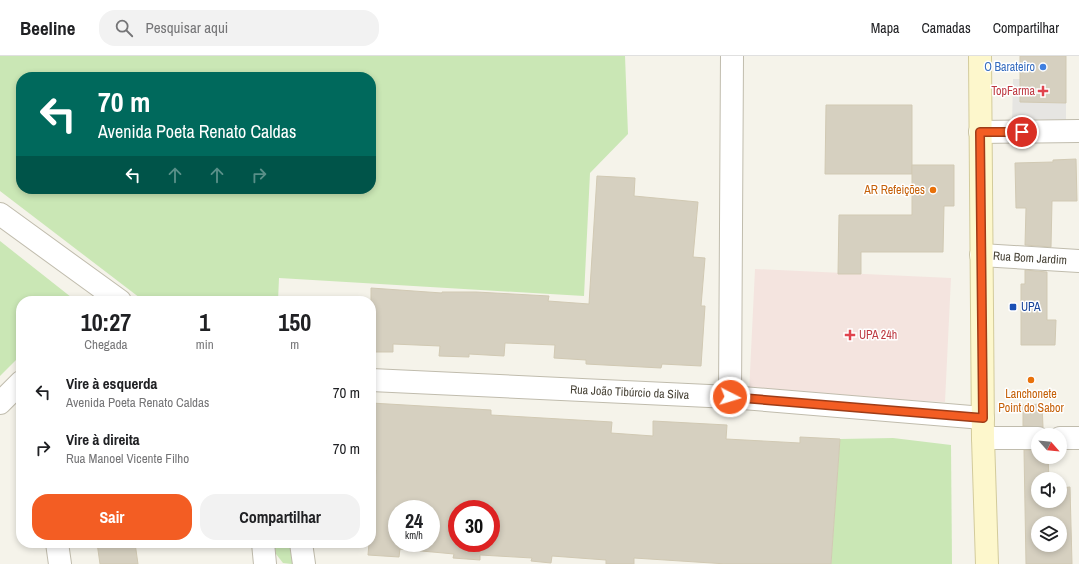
<!DOCTYPE html>
<html lang="pt">
<meta charset="utf-8">
<style>
:root{--surface:#fff;--page:#f2f2f2;--text:#202124;--muted:#757577;--line:#e0e0e0;--accent:#f35d23}
body{margin:0;font-family:"Archivo Narrow",sans-serif;background:var(--page);color:var(--text);height:100vh;display:flex;flex-direction:column;font-size:15px;white-space:nowrap}
*{box-sizing:border-box;margin:0}
p{font-size:13px;color:var(--muted)}
.icon{flex:none;width:22px;height:22px;fill:none;stroke:currentColor;stroke-width:2;stroke-linecap:round;stroke-linejoin:round}
.map{position:relative;flex:1;overflow:hidden}
.details{position:absolute;left:16px;top:240px;width:360px;height:252px;display:flex;flex-direction:column;background:var(--surface);border-radius:16px;box-shadow:0 2px 6px #0003}
.details>*{flex:none}
.banner{position:absolute;left:16px;top:16px;width:360px;height:122px;border-radius:16px;box-shadow:0 2px 6px #0003;background:#00695c;color:#fff;overflow:hidden}
.needle{width:26px;rotate:117deg}
.controls{position:absolute;left:1031px;top:372px;display:grid;gap:8px}
.controls a{display:grid;place-items:center;width:36px;height:36px;border-radius:50%;background:var(--surface);box-shadow:0 2px 6px #0003;font-size:20px}
.speed{position:absolute;left:388px;top:444px;display:flex;gap:8px;font-size:20px;font-weight:700;text-align:center}
.speed>*{display:grid;place-content:center;width:52px;height:52px;border-radius:50%;background:var(--surface);box-shadow:0 2px 6px #0003;line-height:1}
.speed small{font-size:10px;font-weight:400}
.speed .limit{border:6px solid #d22;background:#fff;color:#111}
.pin{position:absolute;display:grid;place-items:center;width:34px;height:34px;color:#fff;margin:-17px;border:2px solid #fff;border-radius:50%;box-shadow:0 1px 4px #0007}
.me{position:absolute;width:44px;margin:-22px;rotate:95deg;stroke-linejoin:round;filter:drop-shadow(0 0 3px #0008)}
.turn{display:flex;align-items:center;gap:14px;height:84px;padding:0 16px;font-size:18px}
.turn .icon{width:52px;height:52px;stroke-width:2.5}
.turn b{display:block;font-size:28px;line-height:34px}
.lanes{display:flex;align-items:center;height:38px;padding:0 16px;background:#0003;justify-content:center;gap:20px;direction:ltr}
.lanes .off{opacity:.35}
.eta{display:flex;justify-content:space-evenly;align-items:center;height:68px;text-align:center}
.eta b{font-size:24px;font-weight:800;line-height:28px}
.primary-button{display:flex;gap:8px;margin-top:auto;padding:8px 16px}
.primary-button a{flex:1;height:46px;border-radius:16px;background:var(--accent);color:#fff;font-size:16px;font-weight:800;line-height:46px;text-align:center}
.primary-button a+a{background:var(--page);color:var(--text)}
ul{padding:0;list-style:none}
li{display:flex;align-items:center;gap:12px;height:56px;padding:0 16px}
li div{flex:1}
li b{display:block;font-size:15px}
li em{font-style:normal}
header{display:flex;align-items:center;gap:24px;box-sizing:border-box;height:56px;padding:0 20px;background:var(--surface);border-bottom:1px solid var(--line)}
header strong{font-size:19px}
nav{display:flex;gap:22px;margin-inline-start:auto;font-size:14px}
.search{width:280px;height:36px;background:var(--page);display:flex;align-items:center;gap:10px;box-sizing:border-box;padding:0 14px;border-radius:16px;color:var(--muted);font-size:15px}
.map>svg:first-child{display:block}
.medical{fill:#f4e4df}
.green{fill:#cae7b5;fill-rule:evenodd}
.parking{fill:#e6e5e2}
.building{fill:#d6d0c0;stroke:#d1c9b3;fill-rule:evenodd}
.lines{fill:none;stroke-linecap:round;stroke-linejoin:round}
.street-casing{stroke:#c0bcad;stroke-width:24}
.secondary-casing{stroke:#d3cb9b;stroke-width:24}
.street{stroke:#fff;stroke-width:22}
.secondary{stroke:#fdf7cc;stroke-width:22}
.route-casing{stroke:#9e3c17;stroke-width:10}
.route{stroke:#f35d23;stroke-width:7}
.shop-dot{fill:#3f7fe0;stroke:#fff;stroke-width:1.5}
.health-dot{fill:#e0444e;stroke:#fff;stroke-width:1.5}
.food-dot{fill:#e8710a;stroke:#fff;stroke-width:1.5}
.transit-dot{fill:#1a4fb4;stroke:#fff;stroke-width:1.5}
.labels{text-anchor:middle;stroke-width:3;stroke-linejoin:round;paint-order:stroke}
.shop-label{font-size:12px;fill:#366cbe;stroke:#fff;text-anchor:end}
.health-label{font-size:12px;fill:#be3a42;stroke:#fff;text-anchor:end}
.food-label{font-size:12px;fill:#c56008;stroke:#fff;text-anchor:end}
.street-label{font-size:12px;fill:#494438;stroke:#fff}
.transit-label{font-size:12px;fill:#164399;stroke:#fff;text-anchor:start}
</style>
<header>
<strong>Beeline</strong>
<div class="search"><svg class="icon" aria-label="search" viewBox="0 0 24 24"><circle cx="10" cy="10" r="6"/><path d="M15 15l6 6"/></svg>Pesquisar aqui</div>
<nav><a>Mapa</a><a>Camadas</a><a>Compartilhar</a></nav>
</header>
<div class="map">
<svg width="1079" height="508" viewBox="0 0 1079 508">
<rect width="100%" height="100%" fill="#f5f3ea"/>
<!-- medical -->
<polygon class="medical" points="755,213 951,222 945,346 749,337"/>
<!-- green -->
<g class="green">
<path d="M 0,0 L 625,0 L 628,78 L 590,117 L 584,240 L 279,222 L 278,245 L 144,245 L 0,135 ZM 21,21 L 371,21 L 371,133 L 21,133 Z"/>
<polygon points="0,185 76,245 21,245 21,299 0,320"/>
<polygon points="893,382 951,389 952,508 831,508 840,383"/>
<polygon points="274,487 297,487 298,502 292,508 283,507 276,498"/>
</g>
<!-- parking -->
<polygon class="parking" points="1013,23 1020,23 1020,46 1066,47 1066,70 1012,70"/>
<!-- building -->
<g class="building">
<polygon points="1020,0 1066,0 1066,47 1020,46"/>
<polygon points="826,49 912,49 912,118 825,118"/>
<polygon points="1076,103 1077,145 1052,145 1051,191 1025,189 1026,152 1016,152 1015,107 1053,106 1053,104"/>
<polygon points="912,109 954,109 954,150 944,150 943,196 861,196 861,218 838,218 839,159 912,159"/>
<polygon points="597,120 635,122 634,140 698,146 693,201 705,202 701,250 705,250 701,310 662,308 661,312 586,308 586,304 554,302 555,289 505,287 504,300 469,298 469,301 439,300 440,290 393,288 393,296 371,296 371,232 442,237 442,236 476,236 549,240 548,245 589,248"/>
<polygon points="1025,214 1047,216 1047,264 1056,264 1055,289 1021,289 1021,228 1025,228"/>
<path d="M 371,347 L 491,354 L 491,359 L 612,366 L 611,377 L 653,380 L 653,365 L 727,369 L 726,383 L 800,387 L 800,381 L 840,383 L 831,508 L 727,508 L 634,502 L 634,508 L 606,508 L 606,504 L 552,500 L 551,507 L 531,505 L 532,502 L 480,499 L 480,504 L 453,502 L 454,498 L 400,493 L 399,501 L 368,499 L 369,487 L 371,487 L 376,414 L 371,412 ZM 397,453 L 431,453 L 431,487 L 397,487 ZM 457,453 L 491,453 L 491,487 L 457,487 Z"/>
<polygon points="1042,348 1043,371 1023,370 1023,349"/>
<path d="M 1024,394 L 1038,394 L 1038,401 L 1048,401 L 1049,423 L 1038,423 L 1038,445 L 1060,445 L 1060,432 L 1070,431 L 1072,508 L 1026,508 ZM 1038,467 L 1060,467 L 1060,489 L 1038,489 Z"/>
<polygon points="97,487 135,487 138,508 100,508"/>
</g>
<g class="lines">
<!-- street casing -->
<g class="street-casing">
<g id="street">
<polyline points="980,76 1079,75"/>
<polyline points="0,158 120,245"/>
<path id="s1" d="M 981,199 L 1079,205"/>
<path id="s2" d="M 371,324 L 730,341 L 983,362"/>
<polyline points="730,341 732,0"/>
<polyline points="0,347 21,326"/>
<polyline points="983,382 1038,382"/>
<polyline points="1060,382 1079,382"/>
<polyline points="57,487 60,508"/>
<polyline points="263,487 265,508"/>
<polyline points="301,487 304,508"/>
</g>
</g>
<!-- secondary casing -->
<g class="secondary-casing">
<polyline id="secondary" points="980,0 983,382 987,508"/>
</g>
<!-- street -->
<use href="#street" class="street"/>
<!-- secondary -->
<use href="#secondary" class="secondary"/>
</g>
<g class="lines">
<!-- route casing -->
<g class="route-casing">
<polyline id="route" points="730,341 983,362 980,76 1022,76"/>
</g>
<!-- route -->
<use href="#route" class="route"/>
</g>
<!-- markers -->
<circle class="shop-dot" cx="1043" cy="11" r="4"/>
<g class="health-dot">
<path d="M1041 29h4v4h4v4h-4v4h-4v-4h-4v-4h4z"/>
<path d="M848 273h4v4h4v4h-4v4h-4v-4h-4v-4h4z"/>
</g>
<g class="food-dot">
<circle cx="933" cy="134" r="4"/>
<circle cx="1031" cy="324" r="4"/>
</g>
<rect class="transit-dot" x="1009" y="247" width="8" height="8" rx="2"/>
<g class="labels">
<!-- shop labels -->
<g class="shop-label">
<text x="1035" y="15">O Barateiro</text>
</g>
<!-- health labels -->
<g class="health-label">
<text x="1035" y="39">TopFarma</text>
<text x="859" y="283" text-anchor="start">UPA 24h</text>
</g>
<!-- food labels -->
<g class="food-label">
<text x="925" y="138">AR Refeições</text>
<text x="1031" y="342" text-anchor="middle">Lanchonete<tspan x="1031" dy="14">Point do Sabor</tspan></text>
</g>
<!-- street labels -->
<g class="street-label">
<text dy="4" stroke="none"><textPath href="#s1" startOffset="49">Rua Bom Jardim</textPath></text>
<text dy="4" stroke="none"><textPath href="#s2" startOffset="259">Rua João Tibúrcio da Silva</textPath></text>
</g>
<!-- transit labels -->
<g class="transit-label">
<text x="1021" y="255">UPA</text>
</g>
</g>
</svg>
<div class="controls">
<a><svg class="needle" viewBox="-14 -14 28 28"><path d="M0-13l5 13h-10z" fill="#e53935"/><path d="M0 13l5-13h-10z" fill="#757577"/></svg></a>
<a><svg class="icon" aria-label="sound" viewBox="0 0 24 24"><path d="M4 9h4l5-4v14l-5-4H4zM17 9q2 3 0 6"/></svg></a>
<a><svg class="icon" aria-label="layers" viewBox="0 0 24 24"><path d="M12 4l9 5-9 5-9-5zM3 14l9 5 9-5"/></svg></a>
</div>
<div class="speed"><div>24<small>km/h</small></div><div class="limit">30</div></div>
<div class="pin" style="left:1022px;top:76px;background:#d93025"><svg class="icon" aria-label="arrive" viewBox="0 0 24 24"><path d="M6 21V4h12l-3 4 3 4H6"/></svg></div>
<svg class="me" style="left:730px;top:341px" viewBox="-20 -20 40 40"><circle r="17" fill="#f35d23" stroke="#fff" stroke-width="3"/><path d="M0-11L8 9 0 5-8 9z" fill="#fff"/></svg>
<div class="banner">
<div class="turn"><svg class="icon" aria-label="left" viewBox="0 0 24 24"><path d="M17 20v-9H6M10 6l-5 5 5 5"/></svg><div><b>70 m</b>Avenida Poeta Renato Caldas</div></div>
<div class="lanes"><svg class="icon" aria-label="left" viewBox="0 0 24 24"><path d="M17 20v-9H6M10 6l-5 5 5 5"/></svg><svg class="icon off" aria-label="ahead" viewBox="0 0 24 24"><path d="M12 20V5M6 11l6-6 6 6"/></svg><svg class="icon off" aria-label="ahead" viewBox="0 0 24 24"><path d="M12 20V5M6 11l6-6 6 6"/></svg><svg class="icon off" aria-label="right" viewBox="0 0 24 24"><path d="M7 20v-9h11M14 6l5 5-5 5"/></svg></div>
</div>
<section class="details">
<div class="eta">
<div><b>10:27</b><p>Chegada</p></div>
<div><b>1</b><p>min</p></div>
<div><b>150</b><p>m</p></div>
</div>
<ul>
<li><svg class="icon" aria-label="left" viewBox="0 0 24 24"><path d="M17 20v-9H6M10 6l-5 5 5 5"/></svg><div><b>Vire à esquerda</b><p>Avenida Poeta Renato Caldas</p></div><em>70 m</em></li>
<li><svg class="icon" aria-label="right" viewBox="0 0 24 24"><path d="M7 20v-9h11M14 6l5 5-5 5"/></svg><div><b>Vire à direita</b><p>Rua Manoel Vicente Filho</p></div><em>70 m</em></li>
</ul>
<div class="primary-button"><a>Sair</a><a>Compartilhar</a></div>
</section>
</div>
